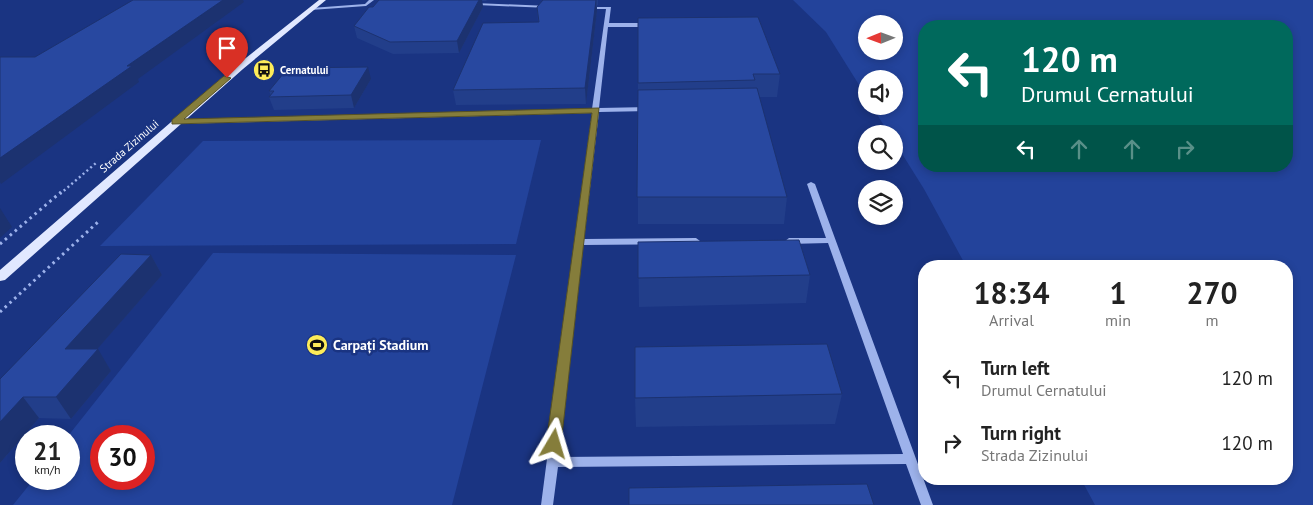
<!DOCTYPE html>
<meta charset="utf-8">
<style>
:root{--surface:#fff;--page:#f6f6f6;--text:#222;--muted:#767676}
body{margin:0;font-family:"PT Sans",sans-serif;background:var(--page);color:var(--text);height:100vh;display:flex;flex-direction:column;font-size:19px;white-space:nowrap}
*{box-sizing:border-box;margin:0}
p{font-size:16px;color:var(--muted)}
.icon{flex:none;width:28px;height:28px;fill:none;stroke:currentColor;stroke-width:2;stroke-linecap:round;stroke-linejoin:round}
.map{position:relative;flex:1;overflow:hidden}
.details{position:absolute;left:918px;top:260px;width:375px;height:225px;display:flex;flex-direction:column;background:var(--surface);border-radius:20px;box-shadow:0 2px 8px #0003}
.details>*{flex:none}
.banner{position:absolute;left:918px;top:20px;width:375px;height:152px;border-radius:20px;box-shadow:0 2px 8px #0003;background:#00695c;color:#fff;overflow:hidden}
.needle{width:32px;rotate:269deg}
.fabs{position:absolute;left:858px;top:15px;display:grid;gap:10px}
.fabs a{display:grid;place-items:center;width:45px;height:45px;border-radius:50%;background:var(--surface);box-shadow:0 2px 8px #0003;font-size:25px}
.speed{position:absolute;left:15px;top:425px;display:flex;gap:10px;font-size:25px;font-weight:700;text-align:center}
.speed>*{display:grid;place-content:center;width:65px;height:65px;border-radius:50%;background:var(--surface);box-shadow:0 2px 8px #0003;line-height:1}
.speed small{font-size:12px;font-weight:400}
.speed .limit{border:8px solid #d22;background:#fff;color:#111}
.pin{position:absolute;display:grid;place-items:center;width:42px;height:42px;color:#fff;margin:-51px -21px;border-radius:50% 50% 50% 0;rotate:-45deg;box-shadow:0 0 5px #0007}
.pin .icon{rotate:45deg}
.me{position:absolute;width:55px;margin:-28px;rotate:7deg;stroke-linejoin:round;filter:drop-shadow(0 0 4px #0008)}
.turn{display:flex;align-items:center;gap:18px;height:105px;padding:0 20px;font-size:22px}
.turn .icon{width:65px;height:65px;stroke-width:2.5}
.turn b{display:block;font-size:35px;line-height:42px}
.lanes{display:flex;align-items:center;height:48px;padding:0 20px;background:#0003;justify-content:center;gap:25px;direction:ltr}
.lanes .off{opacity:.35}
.eta{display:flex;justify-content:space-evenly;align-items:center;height:85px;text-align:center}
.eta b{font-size:30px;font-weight:700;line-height:35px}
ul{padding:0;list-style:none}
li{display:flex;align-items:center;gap:15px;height:65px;padding:0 20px}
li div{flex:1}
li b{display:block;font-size:19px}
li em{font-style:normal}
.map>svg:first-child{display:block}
.green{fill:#23439b;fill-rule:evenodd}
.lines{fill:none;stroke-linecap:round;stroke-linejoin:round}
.path-far1{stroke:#9db2eb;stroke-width:2.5;stroke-dasharray:2 3;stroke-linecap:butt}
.path{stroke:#9db2eb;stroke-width:3;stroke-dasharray:2.5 4;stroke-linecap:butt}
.minor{fill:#9db2eb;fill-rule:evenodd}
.major{fill:#e1e8ff;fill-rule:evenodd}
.wall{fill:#223e8a}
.shaded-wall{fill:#1c3270}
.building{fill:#2848a0;stroke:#1c3270}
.route{fill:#857d3b;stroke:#565126}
.labels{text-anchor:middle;stroke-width:5;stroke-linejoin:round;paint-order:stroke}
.far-poi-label{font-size:11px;font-weight:bold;fill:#fff;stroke:#1a3482;text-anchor:start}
.far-street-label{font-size:11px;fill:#fff;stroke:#1a3482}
.poi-label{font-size:14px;font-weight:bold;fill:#fff;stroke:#1a3482;text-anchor:start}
</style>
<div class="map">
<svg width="1313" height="505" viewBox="0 0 1313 505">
<rect width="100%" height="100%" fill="#1a3482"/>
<!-- green -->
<g class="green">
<path d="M 793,0 L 1313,0 L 1313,505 L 1095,505 L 1081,479 L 1286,479 L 1286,266 L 966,266 L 924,189 L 894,141 L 894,134 L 889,134 L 872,106 L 894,106 L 894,79 L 866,79 L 866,96 L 826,32 ZM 866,24 L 894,24 L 894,51 L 866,51 ZM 924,26 L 1286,26 L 1286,166 L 924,166 Z"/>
<polygon points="541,140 516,244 100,246 203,141"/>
<path d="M 213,253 L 516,255 L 452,505 L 13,505 L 34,479 L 69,479 L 68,436 ZM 101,436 L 144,436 L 144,479 L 101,479 Z"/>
</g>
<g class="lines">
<!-- path-far1 -->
<polyline class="path-far1" points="60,194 96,163"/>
<!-- path -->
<g class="path">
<polyline points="0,244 61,192"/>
<polyline points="0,312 99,221"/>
</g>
<!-- minor -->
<g class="minor">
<polygon points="369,0 374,0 366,6 311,10 309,9 311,8 365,4"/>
<polygon points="475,3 549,6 551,7 549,8 477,5 475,5"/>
<polygon points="585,7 611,7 609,23 649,23 652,25 649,27 608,27 599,108 650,107 653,109 650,111 599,112 584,239 696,238 700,241 696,244 583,245 559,457 903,454 828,243 789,244 785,241 789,238 826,238 807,184 811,182 815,184 933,505 921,505 906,464 558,467 553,505 541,505 592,113 176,124 173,122 176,120 592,109 606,9 583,9 583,7"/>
</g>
<!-- major -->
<polygon class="major" points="319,0 326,0 243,69 5,280 0,281 0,270 237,65"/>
</g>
<!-- wall -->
<g class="wall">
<polygon points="379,0 487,0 486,1 482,1 483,7 459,53 393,54 357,38 354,26"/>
<polygon points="543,0 598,0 598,5 597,5 597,11 586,104 456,105 453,90 538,22 537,7"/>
<polygon points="638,18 780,74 777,97 759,97 787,197 784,224 638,224"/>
<polygon points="371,79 354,108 274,110 269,97 271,96 269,91"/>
<polygon points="638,242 810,275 806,303 639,307"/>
<polygon points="151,255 162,275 97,349 111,371 71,419 39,418 0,463 0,379"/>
<polygon points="842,394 835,424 636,427 635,398"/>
</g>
<!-- shaded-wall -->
<g class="shaded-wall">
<polygon points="223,0 243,0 244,2 138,79 139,82 1,184 0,182 0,158 127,66"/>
<polygon points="479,0 482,0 483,7 459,53 457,41"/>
<polygon points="596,0 597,11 586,104 585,88"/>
<polygon points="368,67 371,79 354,108 351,95"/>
<polygon points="0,208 12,227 0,238"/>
<polygon points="151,255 162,275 79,370 65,349"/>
<polygon points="98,349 111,371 71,419 56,397"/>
<polygon points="23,397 39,418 0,463 0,422"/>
</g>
<!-- building -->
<g class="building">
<polygon points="133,0 223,0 127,66 132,66 0,158 0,57 35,57"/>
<polygon points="379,0 479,0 457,41 390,42 354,26 369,7 373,7"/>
<polygon points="543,0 596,0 585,88 453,90 483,23 539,22 537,7"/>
<polygon points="758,17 780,74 753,74 755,80 638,83 638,18"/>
<polygon points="368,67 351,95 269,97 274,91 269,91 288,68"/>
<polygon points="757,88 787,197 637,197 638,90"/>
<polygon points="799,240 810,275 638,278 638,242"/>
<polygon points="121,254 151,255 65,349 98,349 56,397 23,397 0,422 0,379"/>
<polygon points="827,344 842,394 635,398 635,347"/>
<polygon points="867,484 874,505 629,505 629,488"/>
</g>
<!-- route -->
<polygon class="route" points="224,76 231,78 184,119 599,108 561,444 559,448 554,450 548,448 546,444 592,113 172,124 172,120"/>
<!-- icons -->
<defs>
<g id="bus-disc" transform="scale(1.125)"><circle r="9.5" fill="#fdec59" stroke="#1a3482"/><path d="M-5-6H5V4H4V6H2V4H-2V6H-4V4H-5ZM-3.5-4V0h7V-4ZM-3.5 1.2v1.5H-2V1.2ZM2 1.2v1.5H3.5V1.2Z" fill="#111"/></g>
<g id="stadium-disc" transform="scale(1.125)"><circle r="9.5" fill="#fdec59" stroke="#1a3482"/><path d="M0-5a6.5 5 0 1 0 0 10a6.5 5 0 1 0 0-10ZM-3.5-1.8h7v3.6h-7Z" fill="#111"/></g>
</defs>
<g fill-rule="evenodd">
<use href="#bus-disc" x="264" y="70"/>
<use href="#stadium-disc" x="317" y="345"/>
</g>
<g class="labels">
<!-- far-poi labels -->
<g class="far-poi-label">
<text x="280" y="74">Cernatului</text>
</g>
<!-- far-street labels -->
<g class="far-street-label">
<text transform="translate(129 146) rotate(-41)" y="4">Strada Zizinului</text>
</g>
<!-- poi labels -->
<g class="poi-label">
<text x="333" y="350">Carpați Stadium</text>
</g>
</g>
</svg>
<div class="fabs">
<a><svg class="needle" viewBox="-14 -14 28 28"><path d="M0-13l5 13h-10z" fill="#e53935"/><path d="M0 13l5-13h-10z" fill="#767676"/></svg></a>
<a><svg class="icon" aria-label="sound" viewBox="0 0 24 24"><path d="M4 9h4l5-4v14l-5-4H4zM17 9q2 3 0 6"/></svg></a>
<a><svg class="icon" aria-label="search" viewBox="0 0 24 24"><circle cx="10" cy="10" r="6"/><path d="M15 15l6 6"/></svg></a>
<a><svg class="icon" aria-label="layers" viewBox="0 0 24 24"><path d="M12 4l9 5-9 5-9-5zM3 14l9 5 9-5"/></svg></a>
</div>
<div class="speed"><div>21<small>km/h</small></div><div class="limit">30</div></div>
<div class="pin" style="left:227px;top:78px;background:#d93025"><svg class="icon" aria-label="arrive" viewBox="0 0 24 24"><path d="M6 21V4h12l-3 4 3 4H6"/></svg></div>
<svg class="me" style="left:554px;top:444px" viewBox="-20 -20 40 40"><path d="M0-17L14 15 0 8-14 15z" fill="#857d3b" stroke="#fff" stroke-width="4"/></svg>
<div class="banner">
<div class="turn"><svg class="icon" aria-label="left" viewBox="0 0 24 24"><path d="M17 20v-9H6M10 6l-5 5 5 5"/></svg><div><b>120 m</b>Drumul Cernatului</div></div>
<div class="lanes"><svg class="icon" aria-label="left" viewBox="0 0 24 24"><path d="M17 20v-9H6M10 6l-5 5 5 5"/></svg><svg class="icon off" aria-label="ahead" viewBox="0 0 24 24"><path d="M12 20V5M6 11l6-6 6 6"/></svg><svg class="icon off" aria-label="ahead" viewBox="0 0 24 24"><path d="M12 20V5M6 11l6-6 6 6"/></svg><svg class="icon off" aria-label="right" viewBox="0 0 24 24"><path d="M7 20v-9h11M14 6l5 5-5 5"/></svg></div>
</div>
<section class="details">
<div class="eta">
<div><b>18:34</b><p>Arrival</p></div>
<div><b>1</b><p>min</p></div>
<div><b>270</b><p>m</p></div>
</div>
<ul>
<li><svg class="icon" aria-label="left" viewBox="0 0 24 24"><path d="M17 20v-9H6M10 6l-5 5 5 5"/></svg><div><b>Turn left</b><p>Drumul Cernatului</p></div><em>120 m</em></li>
<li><svg class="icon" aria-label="right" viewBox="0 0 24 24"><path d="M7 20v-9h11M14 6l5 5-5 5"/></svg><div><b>Turn right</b><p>Strada Zizinului</p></div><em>120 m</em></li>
</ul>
</section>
</div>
